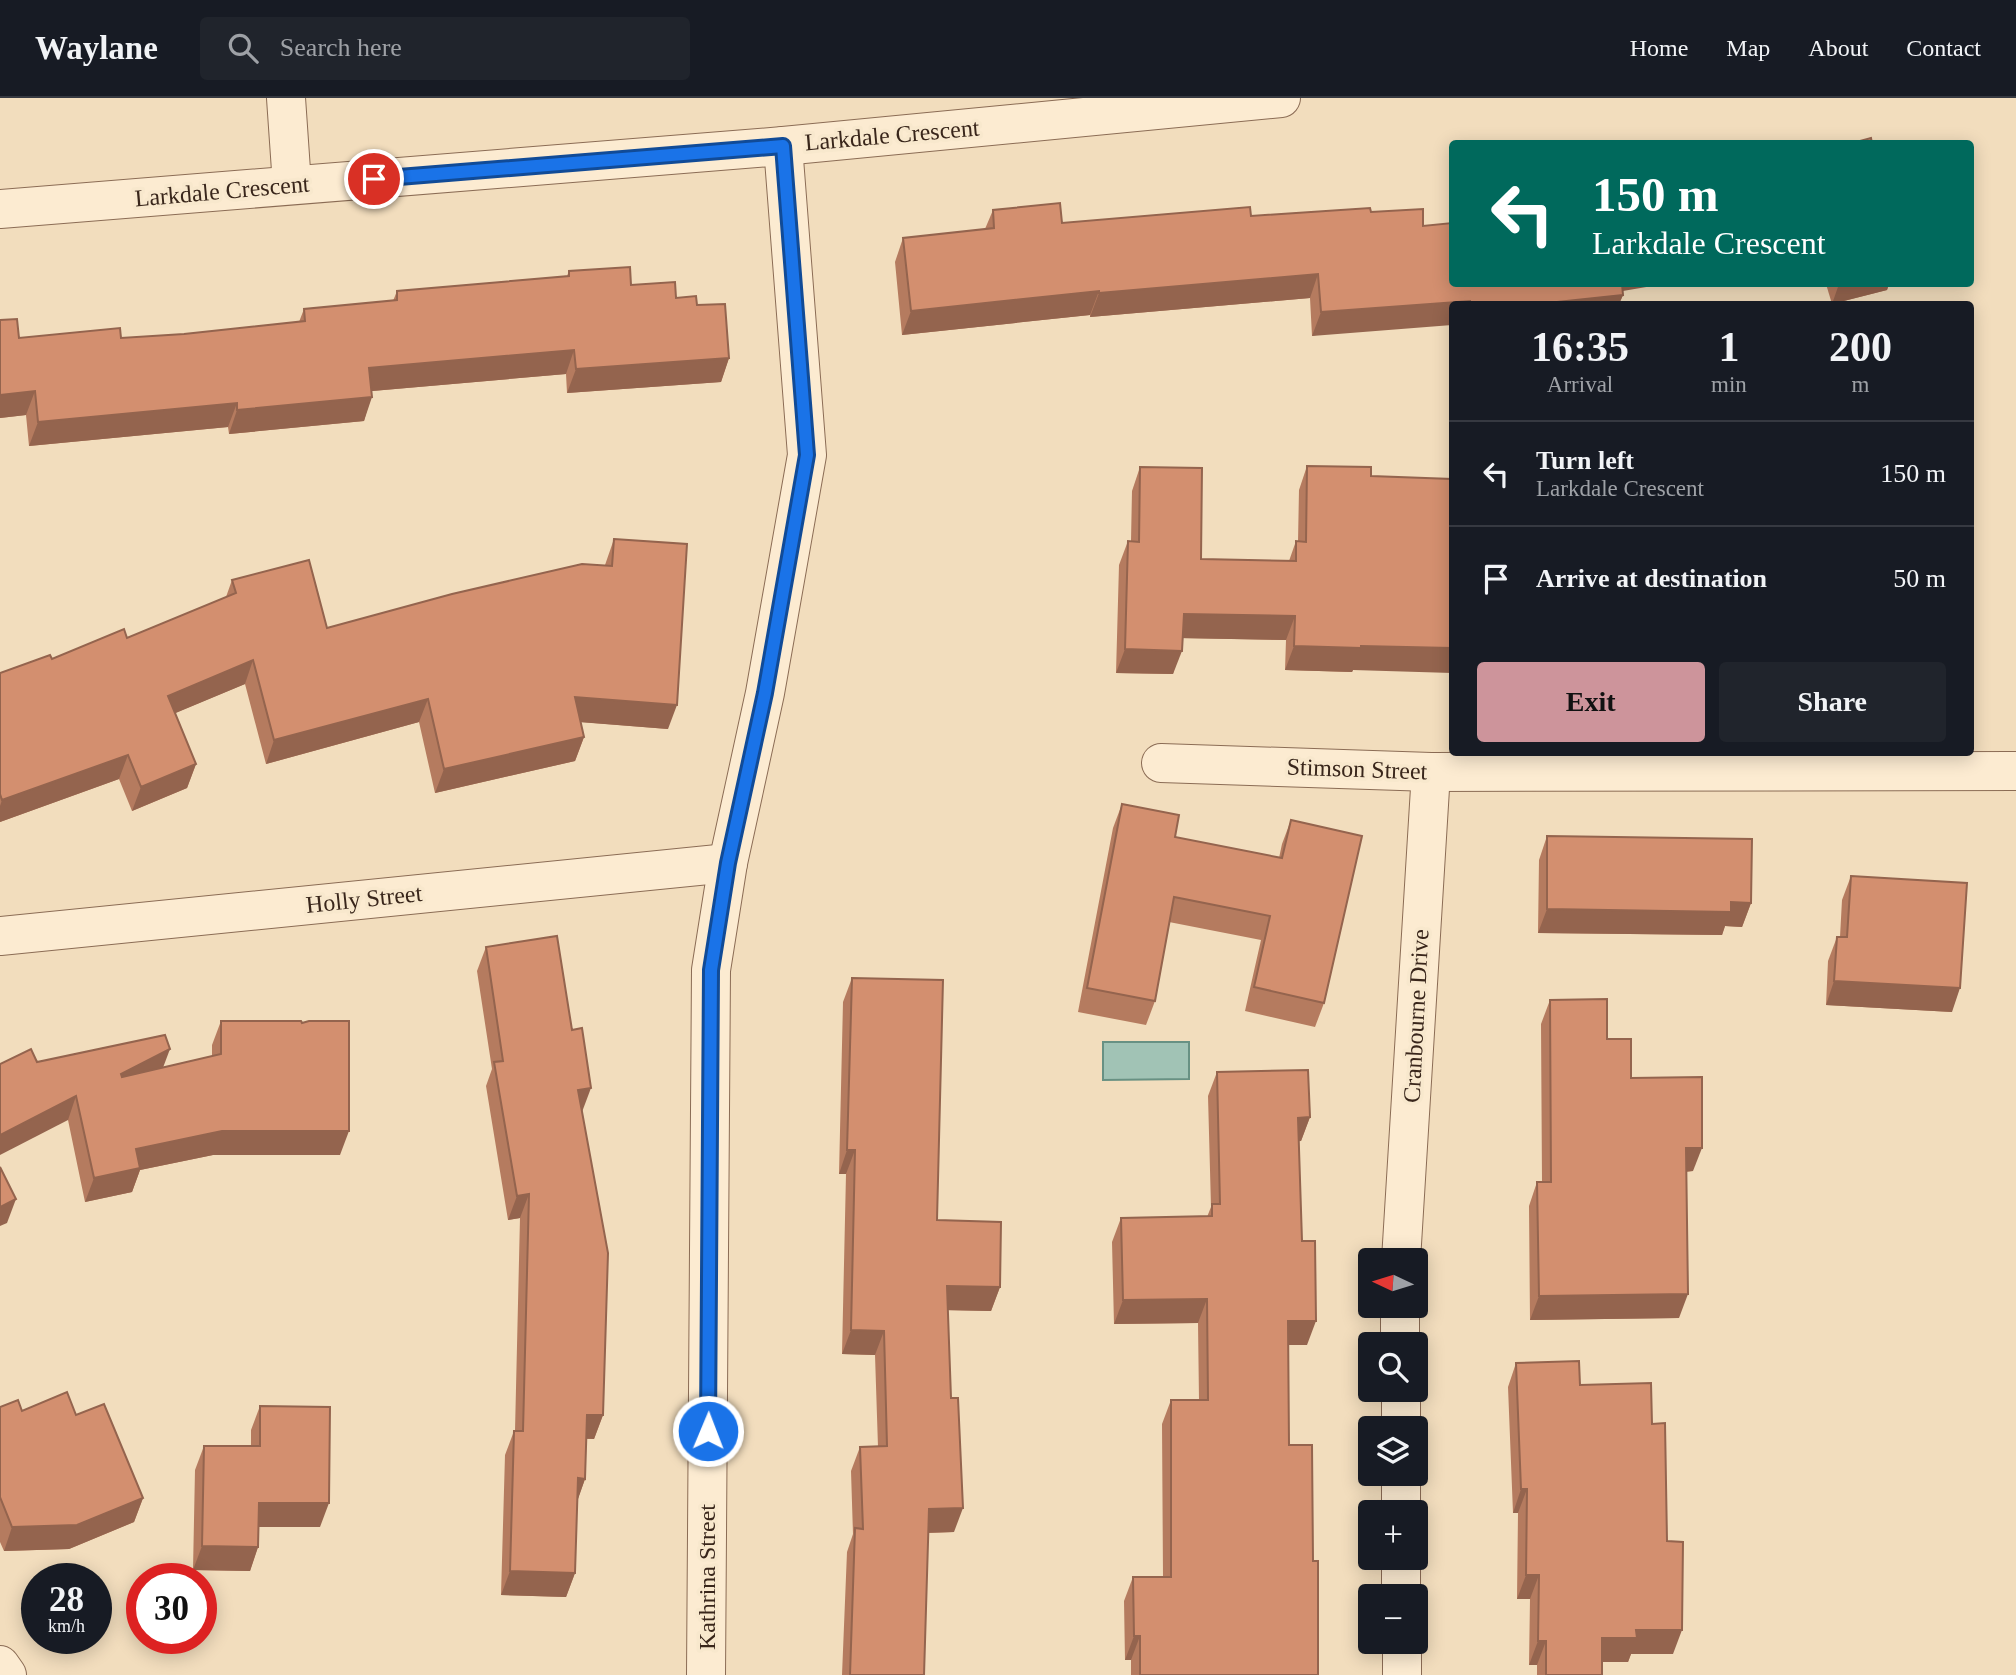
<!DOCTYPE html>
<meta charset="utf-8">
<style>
:root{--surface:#171b24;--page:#20242c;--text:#f1f3f6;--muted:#9ea1a6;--line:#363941;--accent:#cd949b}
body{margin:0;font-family:"Times New Roman",serif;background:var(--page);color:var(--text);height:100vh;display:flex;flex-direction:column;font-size:26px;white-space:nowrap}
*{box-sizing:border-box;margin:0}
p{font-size:23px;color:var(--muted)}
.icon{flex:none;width:38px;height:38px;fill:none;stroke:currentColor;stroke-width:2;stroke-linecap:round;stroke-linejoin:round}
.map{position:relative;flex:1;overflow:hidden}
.side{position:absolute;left:1449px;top:203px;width:525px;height:455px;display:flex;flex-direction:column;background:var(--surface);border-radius:7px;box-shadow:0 4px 18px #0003}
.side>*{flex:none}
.guide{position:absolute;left:1449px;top:42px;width:525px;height:147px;border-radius:7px;box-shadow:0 4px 18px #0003;background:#00695c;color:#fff;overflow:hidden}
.needle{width:46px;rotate:274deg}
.buttons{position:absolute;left:1358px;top:1150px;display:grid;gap:14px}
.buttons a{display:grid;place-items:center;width:70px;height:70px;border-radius:7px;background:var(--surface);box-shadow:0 4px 18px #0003;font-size:35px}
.speed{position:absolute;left:21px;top:1465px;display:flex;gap:14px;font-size:35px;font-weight:700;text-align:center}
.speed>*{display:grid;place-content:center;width:91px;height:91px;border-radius:50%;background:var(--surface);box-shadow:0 4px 18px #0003;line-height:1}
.speed small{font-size:18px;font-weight:400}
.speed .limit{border:10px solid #d22;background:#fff;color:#111}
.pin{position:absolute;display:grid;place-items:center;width:60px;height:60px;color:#fff;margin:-30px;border:4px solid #fff;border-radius:50%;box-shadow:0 2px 7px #0007}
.me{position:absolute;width:77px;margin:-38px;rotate:1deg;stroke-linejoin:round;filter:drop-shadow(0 0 5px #0008)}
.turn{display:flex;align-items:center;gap:24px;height:147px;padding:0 28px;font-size:32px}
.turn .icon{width:91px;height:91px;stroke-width:2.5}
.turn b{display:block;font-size:49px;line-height:60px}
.eta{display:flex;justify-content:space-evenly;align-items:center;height:119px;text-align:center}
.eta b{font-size:42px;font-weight:800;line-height:49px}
.action{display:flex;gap:14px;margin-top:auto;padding:14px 28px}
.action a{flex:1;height:80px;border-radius:7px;background:var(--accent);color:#111;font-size:28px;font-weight:800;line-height:80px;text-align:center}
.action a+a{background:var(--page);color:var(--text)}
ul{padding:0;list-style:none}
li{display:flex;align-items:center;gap:21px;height:105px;padding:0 28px;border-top:2px solid var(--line)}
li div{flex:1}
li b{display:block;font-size:26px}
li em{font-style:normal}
header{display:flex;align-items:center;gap:42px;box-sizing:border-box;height:98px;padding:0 35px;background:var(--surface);border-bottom:2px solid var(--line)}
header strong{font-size:33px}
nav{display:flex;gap:38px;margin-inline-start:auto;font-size:24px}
.search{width:490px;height:63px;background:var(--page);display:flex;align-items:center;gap:18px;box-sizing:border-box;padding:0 24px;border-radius:7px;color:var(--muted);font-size:26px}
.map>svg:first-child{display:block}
.water{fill:#a1c3b5;stroke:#689183;stroke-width:2}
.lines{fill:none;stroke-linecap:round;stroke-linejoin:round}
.street-casing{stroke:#8b6c55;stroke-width:40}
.street{stroke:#fcebd1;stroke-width:38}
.wall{fill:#b57b5f}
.shaded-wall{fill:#94644e}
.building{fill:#d38f6f;stroke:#94644e;stroke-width:2}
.route-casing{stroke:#114b97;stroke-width:18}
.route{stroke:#1a73e8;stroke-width:12}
.labels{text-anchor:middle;stroke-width:7;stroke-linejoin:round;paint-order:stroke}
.street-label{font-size:24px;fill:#39261b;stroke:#f8e8cd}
</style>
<header>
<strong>Waylane</strong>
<div class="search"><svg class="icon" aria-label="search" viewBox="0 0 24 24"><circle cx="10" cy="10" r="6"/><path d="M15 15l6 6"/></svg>Search here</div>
<nav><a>Home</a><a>Map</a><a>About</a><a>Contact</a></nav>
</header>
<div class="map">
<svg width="2016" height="1577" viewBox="0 0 2016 1577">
<rect width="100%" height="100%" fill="#f2ddbd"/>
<!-- water -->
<polygon class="water" points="1103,944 1189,944 1189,981 1103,982"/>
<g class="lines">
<!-- street casing -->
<g class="street-casing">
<g id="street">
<polyline points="286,0 292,87"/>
<polyline points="0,111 783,48 1281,0"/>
<polyline points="1161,665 1431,674 2016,673"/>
<polyline points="0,838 728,765"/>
<polyline points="1401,1162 1431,674"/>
<polyline points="1400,1208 1400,1246"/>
<polyline points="1401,1292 1401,1330"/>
<polyline points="1401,1376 1401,1414"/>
<polyline points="1401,1460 1401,1498"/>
<polyline points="1402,1544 1402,1577"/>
<polyline points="0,1567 7,1577"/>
<polyline points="706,1577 711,872 728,765 765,595 807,357 783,48"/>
</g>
</g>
<!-- street -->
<use href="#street" class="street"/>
</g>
<!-- wall -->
<g class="wall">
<polygon points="993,112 1062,125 1251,118 1371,114 1423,128 1622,193 1623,197 1619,206 1452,206 1312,238 1310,200 1090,219 1090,217 902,237 895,164 903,140 985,131"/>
<polygon points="569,173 631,187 676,200 697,207 729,260 721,284 567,295 566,276 372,293 364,323 229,336 228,329 29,348 26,317 0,320 0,222 19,240 121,240 184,236 299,224 304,211 393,203 397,193 567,178"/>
<polygon points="1826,186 1889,186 1887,192 1832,206"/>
<polygon points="1307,368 1353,572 1352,574 1285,572 1286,542 1183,540 1173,576 1116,575 1119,467 1128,443 1131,443 1132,393 1140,369 1201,461 1289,463 1296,443 1298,444 1299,392"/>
<polygon points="614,441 668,631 581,624 584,639 575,663 435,695 419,624 266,666 245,586 175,615 196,666 187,690 132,713 119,681 0,724 0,575 127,540 226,499 232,482 327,530 605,467"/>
<polygon points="1122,706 1175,739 1279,760 1282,746 1291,722 1324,905 1315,929 1245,913 1261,842 1169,824 1155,903 1146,927 1078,914 1113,730"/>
<polygon points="1547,738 1751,805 1742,829 1725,828 1722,837 1538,835 1539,762"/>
<polygon points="1851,778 1952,914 1826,907 1828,863 1837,839 1840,839 1842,802"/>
<polygon points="486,849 582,1014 603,1317 594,1341 586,1341 585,1381 577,1403 575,1475 566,1499 501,1497 505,1357 514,1333 515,1333 520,1120 508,1122 486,988 492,971 477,873"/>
<polygon points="852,880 937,1122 1000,1189 991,1213 948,1212 954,1434 928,1435 924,1577 842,1577 847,1454 853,1436 851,1373 860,1349 878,1349 875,1257 842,1256 846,1076 839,1076 843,904"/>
<polygon points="1550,902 1607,941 1631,980 1693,1073 1686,1074 1679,1220 1530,1222 1529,1108 1537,1084 1542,1084 1541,926"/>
<polygon points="221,923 340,1057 213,1057 140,1072 132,1094 85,1104 68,1022 37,964 163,970 212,958 212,947"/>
<polygon points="1217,974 1310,1019 1301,1043 1299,1043 1302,1143 1307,1247 1288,1247 1289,1347 1313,1463 1318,1577 1131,1577 1131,1562 1125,1562 1124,1503 1133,1479 1163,1479 1162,1326 1171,1302 1199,1302 1198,1225 1114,1226 1112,1144 1121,1120 1207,1119 1211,1109 1208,998"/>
<polygon points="1516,1265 1580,1287 1652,1326 1667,1443 1673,1556 1631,1556 1628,1564 1602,1564 1602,1577 1537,1577 1537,1567 1529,1567 1530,1501 1517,1501 1518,1415 1513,1415 1508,1289"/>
<polygon points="260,1308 320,1429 259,1429 258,1449 250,1473 193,1472 195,1372 204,1348 251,1348 251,1332"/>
<polygon points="0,1309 22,1313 76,1317 143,1400 134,1424 69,1451 4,1453 0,1444"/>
</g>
<!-- shaded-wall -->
<g class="shaded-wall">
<polygon points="1318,176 1310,200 1090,219 1099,195"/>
<polygon points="1615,186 1664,186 1611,195"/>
<polygon points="1839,186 1889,186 1887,192 1832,206"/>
<polygon points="1099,193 1090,217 902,237 911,213"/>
<polygon points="1623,197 1619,206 1538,206"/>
<polygon points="1470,203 1468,206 1452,206 1452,227 1312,238 1321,214"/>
<polygon points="574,252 566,276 361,294 369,270"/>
<polygon points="729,260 721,284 567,295 576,271"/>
<polygon points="35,293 26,317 0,320 0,297"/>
<polygon points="372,299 364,323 229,336 237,312"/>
<polygon points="237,305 228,329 29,348 38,324"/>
<polygon points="1184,516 1295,518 1286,542 1175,540"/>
<polygon points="1294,548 1361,548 1452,550 1452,575 1353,572 1352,574 1285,572"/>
<polygon points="1125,551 1182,553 1173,576 1116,575"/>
<polygon points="253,562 245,586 159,622 168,598"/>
<polygon points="575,599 677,607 668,631 566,623"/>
<polygon points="428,601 419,624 266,666 274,642"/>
<polygon points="584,639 575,663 435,695 444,671"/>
<polygon points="128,657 119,681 0,724 0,708 2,702"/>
<polygon points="196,666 187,690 132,713 141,689"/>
<polygon points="1731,804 1751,805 1742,829 1725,828 1722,837 1538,835 1547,811"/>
<polygon points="1834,883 1960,890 1952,914 1826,907"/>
<polygon points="170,951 161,975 112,1000 121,976"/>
<polygon points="591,990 582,1014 578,992"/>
<polygon points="76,998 68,1022 0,1057 0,1037"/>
<polygon points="1310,1019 1301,1043 1290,1044 1298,1020"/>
<polygon points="222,1033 349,1033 340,1057 213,1057 140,1072 132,1094 85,1104 94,1080 136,1051"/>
<polygon points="1686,1050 1702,1050 1693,1073 1677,1074"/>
<polygon points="847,1052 855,1052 846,1076 839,1076"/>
<polygon points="529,1096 520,1120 508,1122 517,1098"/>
<polygon points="16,1101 7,1125 0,1128 0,1109"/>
<polygon points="947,1188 1000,1189 991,1213 938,1212"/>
<polygon points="1688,1196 1679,1220 1530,1222 1539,1198"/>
<polygon points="1207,1201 1198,1225 1114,1226 1123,1202"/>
<polygon points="1288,1223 1316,1223 1307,1247 1279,1247"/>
<polygon points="851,1232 884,1233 875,1257 842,1256"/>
<polygon points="587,1317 603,1317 594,1341 578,1340"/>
<polygon points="578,1380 585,1381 577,1404"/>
<polygon points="1521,1391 1527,1391 1518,1415 1513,1415"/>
<polygon points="143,1400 134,1424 69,1451 4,1453 12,1429"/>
<polygon points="259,1405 329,1405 320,1429 251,1429"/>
<polygon points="963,1410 954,1434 920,1435 929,1411"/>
<polygon points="202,1448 258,1449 250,1473 193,1472"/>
<polygon points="510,1473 575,1475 566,1499 501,1497"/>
<polygon points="1526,1477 1539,1477 1530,1501 1517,1501"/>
<polygon points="1636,1532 1682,1532 1673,1556 1631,1556 1628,1564 1593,1564 1602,1540"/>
<polygon points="1134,1538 1140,1538 1131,1562 1125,1562"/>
<polygon points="1538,1543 1546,1543 1537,1567 1529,1567"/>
</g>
<!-- building -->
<g class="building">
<polygon points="1871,40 1872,46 1849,46"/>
<polygon points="1060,105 1062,125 1250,109 1251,118 1370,110 1371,114 1423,111 1423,128 1452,125 1452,186 1622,186 1623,197 1538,206 1470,206 1470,203 1321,214 1318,176 1099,195 1099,193 911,213 903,140 994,130 993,112"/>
<polygon points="630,169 631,187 675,184 676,200 696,198 697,207 725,206 729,260 576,271 574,252 369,270 372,299 237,312 237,305 38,324 35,293 0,297 0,222 17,221 19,240 120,230 121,240 184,236 305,223 304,211 397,202 397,193 569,178 569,173"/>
<polygon points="1307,368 1371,369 1371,378 1452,381 1452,550 1361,548 1361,550 1294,548 1295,518 1184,516 1182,553 1125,551 1128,443 1139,444 1140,369 1202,370 1201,461 1296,463 1296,443 1306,444"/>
<polygon points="614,441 687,446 677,607 575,599 584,639 444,671 428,601 274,642 253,562 168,598 196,666 141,689 128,657 2,702 0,696 0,575 50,557 52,561 124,531 127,540 236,495 232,482 309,462 327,530 452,496 582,466 612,468"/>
<polygon points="1122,706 1179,717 1175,739 1282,760 1291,722 1362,738 1324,905 1254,889 1270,818 1174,799 1155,903 1087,890"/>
<polygon points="1547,738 1752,741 1751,805 1731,804 1731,814 1547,811"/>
<polygon points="1851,778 1967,785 1960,890 1834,883 1837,839 1847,839"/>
<polygon points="557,838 572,932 582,930 591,990 578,992 608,1155 603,1317 587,1317 585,1381 578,1380 575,1475 510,1473 514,1333 523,1333 529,1096 517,1098 494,964 503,963 486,849"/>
<polygon points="852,880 943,882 937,1122 1001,1124 1000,1189 947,1188 951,1300 958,1300 963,1410 929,1411 924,1577 850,1577 855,1430 863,1431 860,1349 887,1348 884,1233 851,1232 855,1052 847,1052"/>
<polygon points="1607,901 1607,941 1631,941 1631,980 1702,979 1702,1050 1686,1050 1688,1196 1539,1198 1537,1084 1551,1084 1550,902"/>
<polygon points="221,923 301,923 302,925 309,923 349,923 349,1033 222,1033 136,1051 140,1070 94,1080 76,998 0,1037 0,966 31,951 37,964 165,937 170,951 121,976 122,979 221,956"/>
<polygon points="1308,972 1310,1019 1298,1020 1302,1143 1315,1143 1316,1223 1288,1223 1289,1347 1312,1347 1313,1463 1318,1463 1318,1577 1140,1577 1140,1538 1134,1538 1133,1479 1171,1479 1171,1302 1208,1302 1207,1201 1123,1202 1121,1120 1212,1118 1212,1106 1220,1106 1217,974"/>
<polygon points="0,1069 16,1101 0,1109"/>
<polygon points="1579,1263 1580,1287 1651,1285 1652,1326 1665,1325 1667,1443 1683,1444 1682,1532 1636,1532 1637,1540 1602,1540 1602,1577 1546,1577 1546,1543 1538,1543 1539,1477 1526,1477 1527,1391 1521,1391 1516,1265"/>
<polygon points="67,1294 76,1317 104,1306 143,1400 77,1427 12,1429 0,1399 0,1309 18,1302 22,1313"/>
<polygon points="260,1308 330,1309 329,1405 259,1405 258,1449 202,1448 204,1348 260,1348"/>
</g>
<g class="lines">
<!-- route casing -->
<g class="route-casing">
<polyline id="route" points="374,81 783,48 807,357 765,595 728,765 711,872 708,1333"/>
</g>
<!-- route -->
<use href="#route" class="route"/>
</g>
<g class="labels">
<!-- street labels -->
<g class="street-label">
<text transform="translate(892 37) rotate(-5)" y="8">Larkdale Crescent</text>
<text transform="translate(222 93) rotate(-5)" y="8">Larkdale Crescent</text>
<text transform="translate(1357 671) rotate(2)" y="8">Stimson Street</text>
<text transform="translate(364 801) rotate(-6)" y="8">Holly Street</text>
<text transform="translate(1416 918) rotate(-87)" y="8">Cranbourne Drive</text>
<text transform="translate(707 1479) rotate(-90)" y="8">Kathrina Street</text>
</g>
</g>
</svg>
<div class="buttons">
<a><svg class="needle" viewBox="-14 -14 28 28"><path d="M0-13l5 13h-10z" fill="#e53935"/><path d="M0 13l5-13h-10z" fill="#9ea1a6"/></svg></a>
<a><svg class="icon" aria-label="search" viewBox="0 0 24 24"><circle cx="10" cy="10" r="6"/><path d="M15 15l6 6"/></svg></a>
<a><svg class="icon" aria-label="layers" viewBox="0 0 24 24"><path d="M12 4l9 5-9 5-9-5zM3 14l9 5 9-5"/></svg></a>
<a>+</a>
<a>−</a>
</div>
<div class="speed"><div>28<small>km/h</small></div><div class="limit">30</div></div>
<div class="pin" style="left:374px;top:81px;background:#d93025"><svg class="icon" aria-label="arrive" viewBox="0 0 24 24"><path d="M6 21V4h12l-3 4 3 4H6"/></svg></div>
<svg class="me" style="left:708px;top:1333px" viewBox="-20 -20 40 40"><circle r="17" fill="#1a73e8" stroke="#fff" stroke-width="3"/><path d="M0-11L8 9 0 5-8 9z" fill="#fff"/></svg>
<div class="guide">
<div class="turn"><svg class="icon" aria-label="left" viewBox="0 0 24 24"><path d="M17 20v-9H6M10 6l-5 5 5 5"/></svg><div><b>150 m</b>Larkdale Crescent</div></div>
</div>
<section class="side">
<div class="eta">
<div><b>16:35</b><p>Arrival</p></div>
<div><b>1</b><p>min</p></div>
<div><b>200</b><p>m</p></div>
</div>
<ul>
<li><svg class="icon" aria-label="left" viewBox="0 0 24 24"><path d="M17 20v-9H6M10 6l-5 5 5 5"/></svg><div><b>Turn left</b><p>Larkdale Crescent</p></div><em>150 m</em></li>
<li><svg class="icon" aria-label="arrive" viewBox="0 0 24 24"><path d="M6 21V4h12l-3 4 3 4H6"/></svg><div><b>Arrive at destination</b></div><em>50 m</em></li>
</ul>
<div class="action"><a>Exit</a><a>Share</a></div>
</section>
</div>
